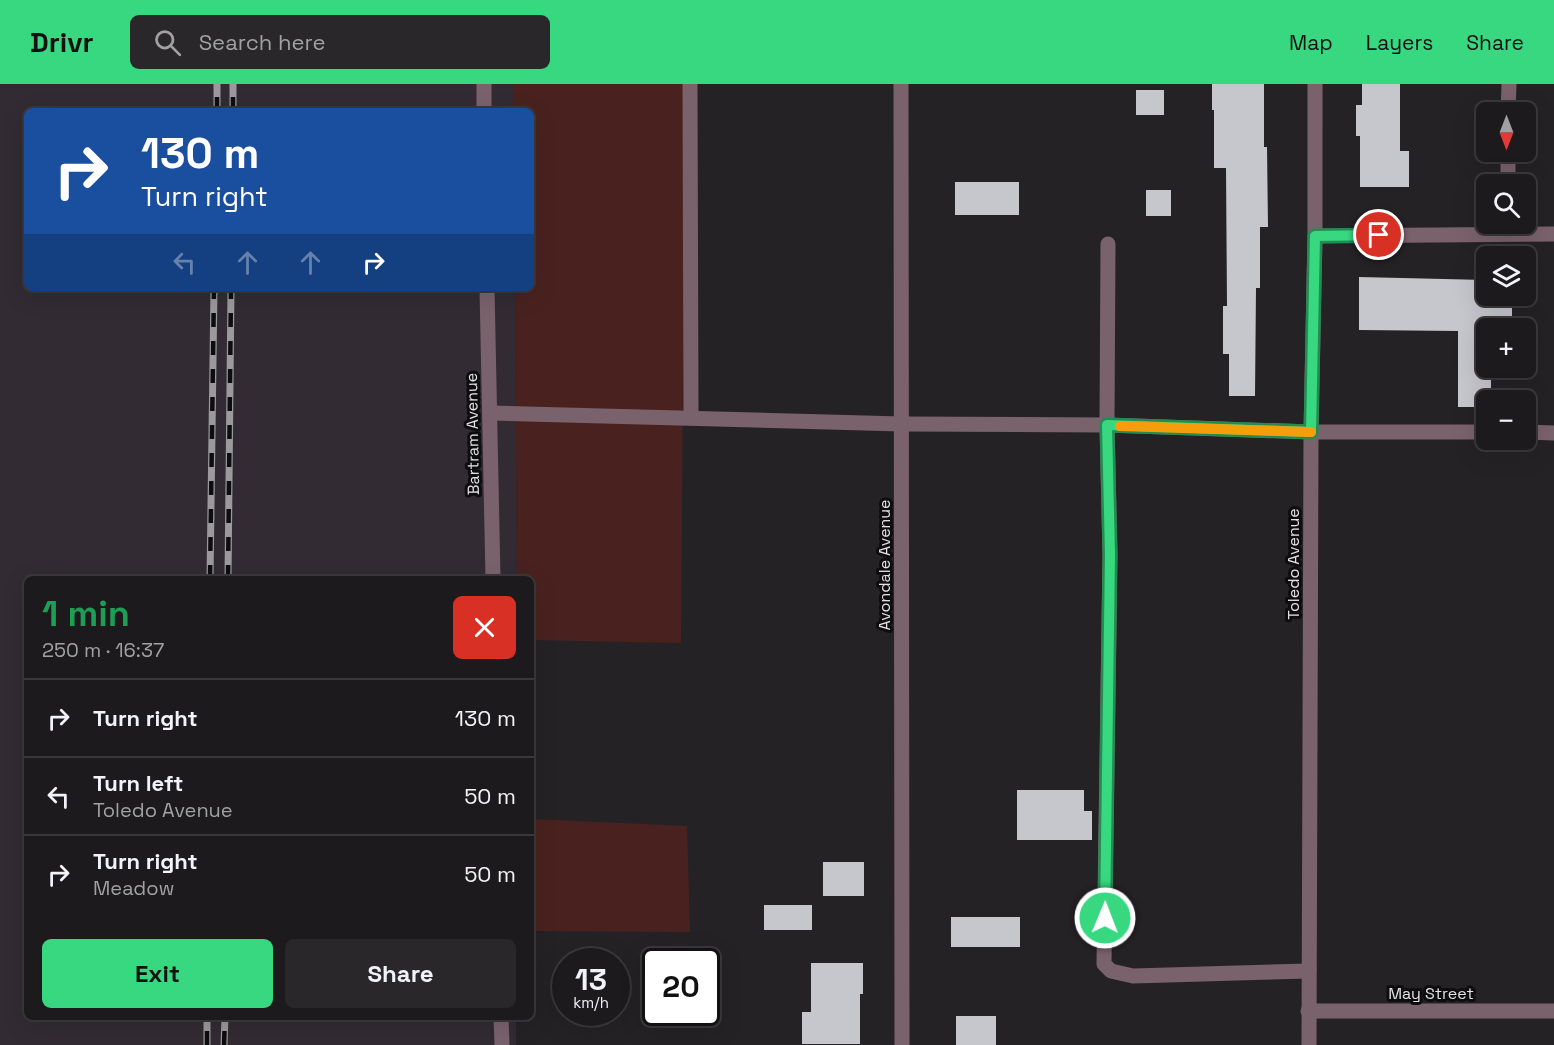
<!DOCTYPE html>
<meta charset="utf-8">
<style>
:root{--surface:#1c1a1c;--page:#292729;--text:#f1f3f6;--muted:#a0a1a3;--line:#3a383b;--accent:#37d880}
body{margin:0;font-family:"Space Grotesk",sans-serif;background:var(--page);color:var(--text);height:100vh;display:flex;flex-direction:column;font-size:22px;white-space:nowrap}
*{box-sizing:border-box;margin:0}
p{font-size:20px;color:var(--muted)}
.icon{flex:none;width:33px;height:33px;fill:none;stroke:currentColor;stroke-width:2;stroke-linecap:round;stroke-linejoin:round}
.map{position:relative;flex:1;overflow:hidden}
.details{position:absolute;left:24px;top:492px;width:510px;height:444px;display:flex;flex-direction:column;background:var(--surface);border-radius:9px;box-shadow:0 6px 24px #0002,0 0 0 2px var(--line)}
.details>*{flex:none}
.guide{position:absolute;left:24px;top:24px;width:510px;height:183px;border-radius:9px;box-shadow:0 6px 24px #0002,0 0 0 2px var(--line);background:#1a4fa0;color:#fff;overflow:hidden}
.needle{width:39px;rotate:180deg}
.tools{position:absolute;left:1476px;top:18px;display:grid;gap:12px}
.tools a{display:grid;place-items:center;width:60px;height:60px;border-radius:9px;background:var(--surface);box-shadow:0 6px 24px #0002,0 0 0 2px var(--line);font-size:30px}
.speed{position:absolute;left:552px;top:864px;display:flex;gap:12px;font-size:30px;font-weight:700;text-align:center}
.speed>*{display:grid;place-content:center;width:78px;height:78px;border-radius:50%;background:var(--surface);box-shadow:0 6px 24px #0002,0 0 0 2px var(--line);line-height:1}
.speed small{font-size:15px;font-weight:400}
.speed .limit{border:3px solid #111;border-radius:9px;background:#fff;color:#111}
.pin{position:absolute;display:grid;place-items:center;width:51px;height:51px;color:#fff;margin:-26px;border:3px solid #fff;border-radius:50%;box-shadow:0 2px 6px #0007}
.me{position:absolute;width:66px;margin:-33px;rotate:1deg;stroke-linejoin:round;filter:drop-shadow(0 0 4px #0008)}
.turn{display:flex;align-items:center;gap:21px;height:126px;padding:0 18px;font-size:27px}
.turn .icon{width:78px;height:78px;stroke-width:2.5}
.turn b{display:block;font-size:42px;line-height:51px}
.lanes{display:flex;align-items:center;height:57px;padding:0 18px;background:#0003;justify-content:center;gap:30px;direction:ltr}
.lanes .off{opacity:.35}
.round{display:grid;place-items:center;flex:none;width:63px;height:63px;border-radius:9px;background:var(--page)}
.overview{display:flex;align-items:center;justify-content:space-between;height:102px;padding:0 18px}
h1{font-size:36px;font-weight:700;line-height:45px;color:#1e9e55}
.button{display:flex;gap:12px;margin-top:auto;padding:12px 18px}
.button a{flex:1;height:69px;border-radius:9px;background:var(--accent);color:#111;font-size:24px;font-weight:700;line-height:69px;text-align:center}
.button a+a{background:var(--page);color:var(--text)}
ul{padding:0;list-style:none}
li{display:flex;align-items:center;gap:18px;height:78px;padding:0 18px;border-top:2px solid var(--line)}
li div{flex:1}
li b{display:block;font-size:22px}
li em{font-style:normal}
header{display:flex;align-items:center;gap:36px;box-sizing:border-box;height:84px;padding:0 30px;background:var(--accent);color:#111}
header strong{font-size:28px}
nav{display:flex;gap:33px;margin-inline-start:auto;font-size:21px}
.search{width:420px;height:54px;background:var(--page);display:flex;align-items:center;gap:15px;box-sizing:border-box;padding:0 21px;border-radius:9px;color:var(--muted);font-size:22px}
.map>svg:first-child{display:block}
.built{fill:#322b34}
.green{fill:#49221f}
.building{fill:#c6c6cd}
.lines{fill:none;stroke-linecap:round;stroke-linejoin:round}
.minor{stroke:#7a626c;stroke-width:15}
.rail-casing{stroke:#9b999c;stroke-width:7}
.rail{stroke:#0d0c0e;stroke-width:4.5;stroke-dasharray:14;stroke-linecap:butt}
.route-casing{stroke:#248c53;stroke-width:15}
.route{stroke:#37d880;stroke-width:10}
.slow{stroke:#f59e0b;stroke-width:10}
.labels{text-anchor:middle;stroke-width:6;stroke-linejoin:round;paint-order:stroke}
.street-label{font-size:16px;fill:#e3e1e4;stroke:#0d0c0e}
</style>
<header>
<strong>Drivr</strong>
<div class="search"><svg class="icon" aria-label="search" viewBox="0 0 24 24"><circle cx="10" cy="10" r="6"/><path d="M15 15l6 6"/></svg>Search here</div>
<nav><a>Map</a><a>Layers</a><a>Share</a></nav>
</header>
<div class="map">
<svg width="1554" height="961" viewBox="0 0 1554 961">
<rect width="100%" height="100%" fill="#252226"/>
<!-- built -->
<polygon class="built" points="0,0 513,0 513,27 27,27 27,204 515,204 517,495 27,495 27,933 516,933 516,961 0,961"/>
<!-- green -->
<g class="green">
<polygon points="513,0 685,0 681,559 531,556 531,495 517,495 515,204 531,204 531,27 513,27"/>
<polygon points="531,735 687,742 690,848 531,847"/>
</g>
<!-- building -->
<g class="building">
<polygon points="1212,0 1264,0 1264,63 1267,63 1268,143 1260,143 1260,204 1256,204 1255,312 1229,312 1229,270 1223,270 1223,222 1227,222 1226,84 1214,84 1214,26 1212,26"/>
<polygon points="1362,0 1400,0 1400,67 1409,67 1409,103 1360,103 1360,52 1356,52 1356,21 1362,21"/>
<rect x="1136" y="6" width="28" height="25"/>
<rect x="955" y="98" width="64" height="33"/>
<rect x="1146" y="106" width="25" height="26"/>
<polygon points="1359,193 1486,196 1486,212 1512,212 1512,244 1486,244 1486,284 1491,284 1491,316 1486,316 1486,323 1458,323 1458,247 1359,246"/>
<polygon points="1017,706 1084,706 1084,727 1092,727 1092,756 1017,756"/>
<rect x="823" y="778" width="41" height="34"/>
<rect x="764" y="821" width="48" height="25"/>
<rect x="951" y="833" width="69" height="30"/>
<polygon points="811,879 863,879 863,910 860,910 860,960 802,960 802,928 811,928"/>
<rect x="956" y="932" width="40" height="29"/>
</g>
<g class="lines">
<!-- minor -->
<g class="minor">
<polyline points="484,0 484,27"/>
<polyline points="690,0 691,334"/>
<polyline points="901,0 902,961"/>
<polyline points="1508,28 1509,0"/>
<polyline points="1508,68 1508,100"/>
<polyline points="1315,152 1554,150"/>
<polyline points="1108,160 1107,341 1110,471 1104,880 1111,887 1133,892 1309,887"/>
<polyline points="487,204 493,495"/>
<polyline points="490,329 902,340 1107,341 1311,348 1486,348"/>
<polyline points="1526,348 1554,349"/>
<polyline points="1308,927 1554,927"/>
<polyline points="501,933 502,961"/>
<polyline points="1309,961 1311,348 1315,152 1315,0"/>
</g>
<!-- rail casing -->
<g class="rail-casing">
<g id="rail">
<polyline points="217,27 217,0"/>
<polyline points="233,27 233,0"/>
<polyline points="210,495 214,204"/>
<polyline points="228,495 231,204"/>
<polyline points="207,961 207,933"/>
<polyline points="224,961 225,933"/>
</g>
</g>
<!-- rail -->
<use href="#rail" class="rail"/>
</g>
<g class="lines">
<!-- route casing -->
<g class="route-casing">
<polyline id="route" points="1105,834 1110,471 1107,341 1311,348 1315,152 1379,151"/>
</g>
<!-- route -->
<use href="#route" class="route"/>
<!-- slow -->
<polyline class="slow" points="1120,342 1311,348"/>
</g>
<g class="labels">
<!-- street labels -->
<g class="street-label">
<text transform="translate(472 350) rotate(-91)" y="6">Bartram Avenue</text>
<text transform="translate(1293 480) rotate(-90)" y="6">Toledo Avenue</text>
<text transform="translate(884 481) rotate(-90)" y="6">Avondale Avenue</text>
<text x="1431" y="915">May Street</text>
</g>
</g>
</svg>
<div class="tools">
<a><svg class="needle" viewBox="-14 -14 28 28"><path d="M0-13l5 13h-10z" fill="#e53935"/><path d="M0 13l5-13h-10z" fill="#a0a1a3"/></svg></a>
<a><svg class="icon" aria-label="search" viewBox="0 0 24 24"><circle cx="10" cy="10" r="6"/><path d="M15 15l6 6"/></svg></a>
<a><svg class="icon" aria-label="layers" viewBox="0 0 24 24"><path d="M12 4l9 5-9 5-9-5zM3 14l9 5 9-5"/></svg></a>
<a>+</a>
<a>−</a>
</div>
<div class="speed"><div>13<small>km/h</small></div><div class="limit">20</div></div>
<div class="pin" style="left:1379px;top:151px;background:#d93025"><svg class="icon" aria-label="arrive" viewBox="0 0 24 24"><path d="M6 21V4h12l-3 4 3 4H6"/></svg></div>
<svg class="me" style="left:1105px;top:834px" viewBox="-20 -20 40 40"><circle r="17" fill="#37d880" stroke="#fff" stroke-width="3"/><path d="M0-11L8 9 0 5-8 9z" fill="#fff"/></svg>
<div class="guide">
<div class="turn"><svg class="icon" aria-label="right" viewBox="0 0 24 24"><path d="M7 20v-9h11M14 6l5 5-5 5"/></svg><div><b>130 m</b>Turn right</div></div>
<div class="lanes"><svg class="icon off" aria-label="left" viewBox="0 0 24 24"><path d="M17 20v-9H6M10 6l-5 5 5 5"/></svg><svg class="icon off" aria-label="ahead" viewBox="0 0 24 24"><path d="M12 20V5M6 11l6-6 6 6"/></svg><svg class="icon off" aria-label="ahead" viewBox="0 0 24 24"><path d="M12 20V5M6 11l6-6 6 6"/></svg><svg class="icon" aria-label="right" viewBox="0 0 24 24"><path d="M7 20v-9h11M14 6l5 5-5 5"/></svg></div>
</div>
<section class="details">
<div class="overview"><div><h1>1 min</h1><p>250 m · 16:37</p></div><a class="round" style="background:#d93025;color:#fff"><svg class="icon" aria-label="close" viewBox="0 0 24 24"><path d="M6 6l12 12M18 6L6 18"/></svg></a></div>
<ul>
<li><svg class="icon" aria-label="right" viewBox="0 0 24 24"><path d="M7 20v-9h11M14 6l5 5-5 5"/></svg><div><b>Turn right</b></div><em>130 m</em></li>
<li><svg class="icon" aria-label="left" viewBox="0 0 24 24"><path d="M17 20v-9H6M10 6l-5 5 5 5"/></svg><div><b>Turn left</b><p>Toledo Avenue</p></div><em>50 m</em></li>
<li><svg class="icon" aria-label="right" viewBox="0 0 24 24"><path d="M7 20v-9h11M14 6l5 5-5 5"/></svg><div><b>Turn right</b><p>Meadow</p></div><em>50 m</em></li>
</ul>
<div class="button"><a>Exit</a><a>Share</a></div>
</section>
</div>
